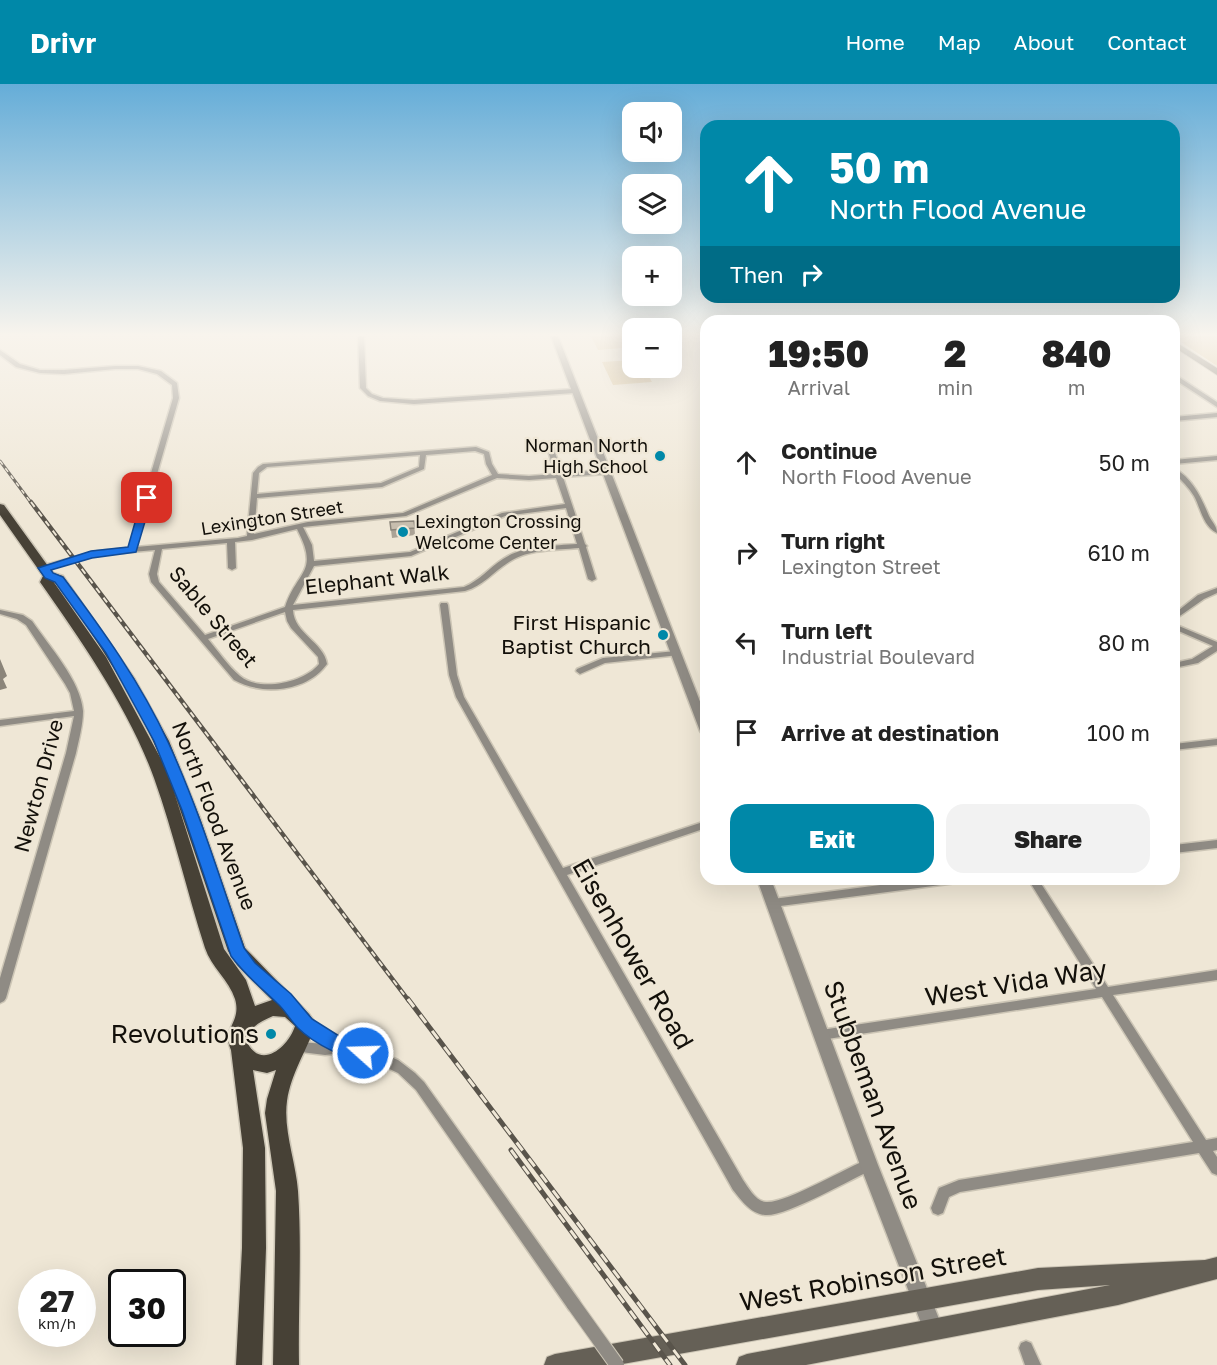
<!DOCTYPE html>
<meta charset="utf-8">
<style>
:root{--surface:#fff;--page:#f2f2f2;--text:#222;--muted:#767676;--accent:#0088a8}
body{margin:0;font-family:"Golos Text",sans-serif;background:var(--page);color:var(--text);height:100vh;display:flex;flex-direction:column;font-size:22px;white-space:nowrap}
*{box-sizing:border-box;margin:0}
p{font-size:20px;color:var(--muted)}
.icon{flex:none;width:33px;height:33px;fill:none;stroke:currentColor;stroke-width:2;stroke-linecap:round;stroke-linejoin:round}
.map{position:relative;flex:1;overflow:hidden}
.details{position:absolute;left:700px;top:231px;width:480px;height:570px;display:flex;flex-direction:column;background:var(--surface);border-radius:18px;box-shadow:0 6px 24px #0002}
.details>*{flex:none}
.guide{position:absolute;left:700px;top:36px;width:480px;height:183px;border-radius:18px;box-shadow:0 6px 24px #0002;background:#0088a8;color:#fff;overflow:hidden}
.fabs{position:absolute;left:622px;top:18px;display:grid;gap:12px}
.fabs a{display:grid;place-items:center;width:60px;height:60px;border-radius:12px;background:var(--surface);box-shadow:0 6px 24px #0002;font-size:30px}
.speed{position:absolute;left:18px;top:1185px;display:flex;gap:12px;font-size:30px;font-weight:700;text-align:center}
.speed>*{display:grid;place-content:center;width:78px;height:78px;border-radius:50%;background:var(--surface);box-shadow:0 6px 24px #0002;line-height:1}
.speed small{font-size:15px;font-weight:400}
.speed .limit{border:3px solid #111;border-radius:9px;background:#fff;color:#111}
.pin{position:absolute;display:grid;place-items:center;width:51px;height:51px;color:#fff;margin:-26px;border-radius:12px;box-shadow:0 3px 9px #0006}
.me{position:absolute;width:66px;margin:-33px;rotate:290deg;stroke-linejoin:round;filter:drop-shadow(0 0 4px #0008)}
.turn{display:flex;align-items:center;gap:21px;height:126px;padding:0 30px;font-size:27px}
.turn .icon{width:78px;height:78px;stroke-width:2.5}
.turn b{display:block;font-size:42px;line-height:51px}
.then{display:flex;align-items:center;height:57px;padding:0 30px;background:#0003;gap:12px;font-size:22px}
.eta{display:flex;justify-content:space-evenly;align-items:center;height:102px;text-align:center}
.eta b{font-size:36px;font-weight:800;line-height:42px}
.button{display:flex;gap:12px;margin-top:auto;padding:12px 30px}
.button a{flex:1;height:69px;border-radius:18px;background:var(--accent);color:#fff;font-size:24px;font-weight:800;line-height:69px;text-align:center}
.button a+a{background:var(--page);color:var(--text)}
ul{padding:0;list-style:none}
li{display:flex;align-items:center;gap:18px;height:90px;padding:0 30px}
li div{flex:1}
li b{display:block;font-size:22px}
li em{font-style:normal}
header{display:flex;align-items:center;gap:36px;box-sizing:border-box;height:84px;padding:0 30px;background:var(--accent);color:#fff}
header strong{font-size:28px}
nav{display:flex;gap:33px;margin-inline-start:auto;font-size:21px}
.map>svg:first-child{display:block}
.green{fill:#dac396}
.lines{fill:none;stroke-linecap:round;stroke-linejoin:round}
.minor-casing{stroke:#ccc5b5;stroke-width:3}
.tertiary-casing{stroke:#ccc5b5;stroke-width:3}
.secondary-casing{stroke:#ccc5b5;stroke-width:2}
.primary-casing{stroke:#ccc5b5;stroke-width:3}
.minor{fill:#8f8b84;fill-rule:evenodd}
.tertiary{fill:#8f8b84;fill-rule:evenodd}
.secondary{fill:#656056;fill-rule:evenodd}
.primary{fill:#474136;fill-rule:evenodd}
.rail-far2-casing{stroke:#59544b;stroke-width:3}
.rail-far1-casing{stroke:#59544b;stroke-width:4.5}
.rail-casing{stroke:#59544b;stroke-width:5}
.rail-far2{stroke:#efe7d6;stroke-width:1.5;stroke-dasharray:4.5;stroke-linecap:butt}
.rail-far1{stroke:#efe7d6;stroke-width:2;stroke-dasharray:6;stroke-linecap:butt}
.rail{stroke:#efe7d6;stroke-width:3;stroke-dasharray:10;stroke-linecap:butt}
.minor-bridge-casing{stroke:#ccc5b5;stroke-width:16;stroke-linecap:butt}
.minor-bridge{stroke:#8f8b84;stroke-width:14}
.wall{fill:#aba396}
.shaded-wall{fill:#8b857a}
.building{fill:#c7beae;stroke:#8b857a;stroke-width:1.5}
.route{fill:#1a73e8;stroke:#114b97;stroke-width:1.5}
.poi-dot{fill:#0088a8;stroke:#efe7d6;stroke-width:2}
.labels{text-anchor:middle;stroke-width:4.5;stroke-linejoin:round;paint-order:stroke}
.far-poi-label{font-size:18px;fill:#13100a;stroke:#efe7d6;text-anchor:end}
.far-street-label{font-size:18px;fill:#13100a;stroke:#efe7d6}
.street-label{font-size:21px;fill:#13100a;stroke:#efe7d6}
.poi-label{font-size:21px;fill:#13100a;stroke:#efe7d6;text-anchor:end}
.near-street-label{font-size:26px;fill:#13100a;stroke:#efe7d6}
.near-poi-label{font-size:26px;fill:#13100a;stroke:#efe7d6;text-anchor:end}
</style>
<header>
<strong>Drivr</strong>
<nav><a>Home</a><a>Map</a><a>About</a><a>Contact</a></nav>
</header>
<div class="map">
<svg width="1217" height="1281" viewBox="0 0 1217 1281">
<rect width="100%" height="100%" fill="#efe7d6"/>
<!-- green -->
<g class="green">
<polygon points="591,252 629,252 633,263 598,266"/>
<polygon points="1175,252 1217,252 1217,282 1175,254"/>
<polygon points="633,276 633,284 644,284 652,298 613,301 602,278"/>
</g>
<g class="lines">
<!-- minor casing -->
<g class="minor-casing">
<g id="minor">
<polygon points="358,252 364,252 366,304 372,310 383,314 414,316 574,305 577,307 574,309 414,320 380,317 368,312 360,304"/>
<path d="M 0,266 L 20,280 L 40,286 L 64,286 L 115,282 L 138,282 L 161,287 L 177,299 L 179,314 L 136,463 L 238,454 L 247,452 L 253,389 L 258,383 L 263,380 L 476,363 L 489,368 L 492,380 L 498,390 L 529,392 L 555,390 L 546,360 L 549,358 L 552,360 L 562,389 L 606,386 L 609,388 L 606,390 L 563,393 L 585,460 L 587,462 L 586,463 L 596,495 L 592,497 L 588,495 L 579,464 C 555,466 529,465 509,478 C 493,488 483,502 465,507 L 293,526 C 294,550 324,558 327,580 C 307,608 263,612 234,596 L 151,498 L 149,490 L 155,466 L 98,471 L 44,486 L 40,484 L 41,482 L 98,467 L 129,464 L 173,314 L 172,301 L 157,290 L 138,285 L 115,285 L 64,290 L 40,289 L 16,283 L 0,271 ZM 475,367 L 484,370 L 486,380 L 492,391 L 403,429 L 308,438 L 254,450 L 257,414 L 382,403 L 424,385 L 426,371 ZM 420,371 L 419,383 L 381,399 L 257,410 L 259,389 L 267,383 ZM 497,394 L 529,396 L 556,394 L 565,420 L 502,429 L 410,468 L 314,477 L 312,461 L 303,443 L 406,432 ZM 566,424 L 577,460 C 552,462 524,461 503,475 C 489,484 479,497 464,503 L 293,521 L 314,482 L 411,472 L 505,432 ZM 297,445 C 320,489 297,486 285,523 L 205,551 L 159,498 L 157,490 L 162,465 L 227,459 L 228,484 L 232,486 L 236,484 L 235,458 L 252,456 ZM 285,528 L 287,537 L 291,544 L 318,573 L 319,580 C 304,599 259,608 240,592 C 228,582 218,567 208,555 Z"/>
<polygon points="1174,290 1217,318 1217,323 1174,295"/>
<polygon points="1217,329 1217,333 1174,337 1174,333"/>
<polygon points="1217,372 1217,376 1174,380 1174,376"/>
<path d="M 1174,384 C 1193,395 1201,413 1209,432 C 1212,438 1217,442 1217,449 C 1203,442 1201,425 1194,412 C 1189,404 1182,396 1174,390 Z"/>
<polygon points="1217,504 1217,509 1204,515 1174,536 1174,530 1198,511"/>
<path d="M 441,519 L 447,519 L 448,521 L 457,591 L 464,613 L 563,784 L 706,737 L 706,744 L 567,791 L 743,1096 C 748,1103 756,1118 766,1118 C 785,1120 847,1083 869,1075 L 874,1077 L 876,1081 L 874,1085 C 851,1095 786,1133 765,1131 C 751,1130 741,1116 733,1106 L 456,613 L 449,591 L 440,521 Z"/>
<path d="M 0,526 L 23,531 L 32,537 C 49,562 81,597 83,627 C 83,641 79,655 76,669 L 6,914 L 4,917 L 0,919 L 0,894 L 66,669 L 74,632 L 0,642 L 0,636 L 74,627 L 70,609 L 65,600 L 26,541 L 17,535 L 0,530 Z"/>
<polygon points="1174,540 1217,558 1217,567 1198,579 1174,584 1174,579 1192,575 1213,562 1174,545"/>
<polygon points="676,567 679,567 680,569 679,571 605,579 580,590 576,587 577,585 603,574"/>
<polygon points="1217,655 1217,661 1174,666 1174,660"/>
<polygon points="1217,756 1217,764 1174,769 1174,761"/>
<polygon points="926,795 961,795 960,798 956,799 773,823 769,822 768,819 769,816 773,815"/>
<polygon points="1028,795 1038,795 1108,903 1217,886 1217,896 1113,911 1206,1056 1217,1054 1217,1066 1213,1067 1217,1073 1217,1091 1212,1089 1199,1069 960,1108 949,1113 943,1129 938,1131 933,1129 931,1124 939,1104 959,1096 1193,1058 1102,913 821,956 817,955 815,951 817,947 821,946 1096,905"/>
<polygon points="306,935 346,960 376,967 398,976 415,989 424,998 579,1216 581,1221 579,1226 574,1228 569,1226 416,1006 398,989 375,978 343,969 325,971 293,967 291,963 293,959 297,958 328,960 302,944 300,940 302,936"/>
<polygon points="1026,1257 1031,1259 1041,1281 1025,1281 1019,1264 1021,1259"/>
</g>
</g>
<!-- tertiary casing -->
<g class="tertiary-casing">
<g id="tertiary">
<polygon points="551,252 558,252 706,633 706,651 702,650 700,647"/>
<polygon points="757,795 771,795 878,1081 943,1245 940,1252 933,1255 926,1252 860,1081"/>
</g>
</g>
<!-- secondary casing -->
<g class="secondary-casing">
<g id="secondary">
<polygon points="1174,257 1217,284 1217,291 1174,263"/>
<polygon points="1217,1173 1217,1195 1118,1221 806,1281 736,1281 739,1273 747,1270 1110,1201 1038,1206 617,1281 544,1281 547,1273 555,1270 1038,1184 1205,1176"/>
</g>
</g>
<!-- primary casing -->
<g class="primary-casing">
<path id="primary" d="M 0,420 L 4,421 L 53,489 L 63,492 L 134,594 L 169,657 L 200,734 L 245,864 L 309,930 L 316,940 C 307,966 291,989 287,1017 C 283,1046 296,1078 298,1107 C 302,1164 298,1224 299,1281 L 273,1281 L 276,1107 L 265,1029 L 267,1015 L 276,986 L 267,989 L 253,986 L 265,1064 L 266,1164 L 262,1281 L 236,1281 L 242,1164 L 243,1064 L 231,966 C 221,944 242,939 235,915 C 229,896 211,883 205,864 C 187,808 174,750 154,694 C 129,625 82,558 40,498 L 43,492 L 0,431 ZM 53,497 C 63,505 70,519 78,530 C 110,576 139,623 161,675 L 106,573 ZM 174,708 L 228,867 L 237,881 L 272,916 L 255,922 L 246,896 L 224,865 ZM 273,932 L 285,933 L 295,942 C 289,962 261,987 247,958 C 249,942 260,938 273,932 Z"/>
</g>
<!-- minor -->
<use href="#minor" class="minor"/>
<!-- tertiary -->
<use href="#tertiary" class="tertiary"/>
<!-- secondary -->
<use href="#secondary" class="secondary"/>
<!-- primary -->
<use href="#primary" class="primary"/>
<!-- rail-far2 casing -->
<g class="rail-far2-casing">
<polyline id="rail-far2" points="0,377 32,420"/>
</g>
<!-- rail-far1 casing -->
<g class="rail-far1-casing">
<polyline id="rail-far1" points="31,418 409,917"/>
</g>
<!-- rail casing -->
<g class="rail-casing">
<g id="rail">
<polyline points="408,915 685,1281"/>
<polyline points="511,1066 670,1281"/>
</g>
</g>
<!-- rail-far2 -->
<use href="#rail-far2" class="rail-far2"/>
<!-- rail-far1 -->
<use href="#rail-far1" class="rail-far1"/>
<!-- rail -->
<use href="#rail" class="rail"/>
<!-- minor-bridge casing -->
<g class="minor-bridge-casing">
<polyline id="minor-bridge" points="574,1221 617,1281"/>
</g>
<!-- minor-bridge -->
<use href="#minor-bridge" class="minor-bridge"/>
</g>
<!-- wall -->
<polygon class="wall" points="414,437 415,451 392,454 390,438"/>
<!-- shaded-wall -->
<polygon class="shaded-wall" points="0,575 7,592 3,595 7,604 0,606"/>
<!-- building -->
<polygon class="building" points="414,437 415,444 391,446 390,438"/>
<!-- sky -->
<linearGradient id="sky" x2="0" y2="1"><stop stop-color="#65add8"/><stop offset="0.58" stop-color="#f8f4ed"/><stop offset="1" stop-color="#f8f4ed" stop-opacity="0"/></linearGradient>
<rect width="1217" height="432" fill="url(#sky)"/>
<!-- route -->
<path class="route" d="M 147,411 L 152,414 L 136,468 L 92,474 L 51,486 L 53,489 L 63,493 C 102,545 141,599 168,658 C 199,725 220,795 244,864 L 255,879 L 291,910 L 312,935 L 347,957 L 369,963 L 372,969 L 369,975 C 351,981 311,957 298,944 C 290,936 285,926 277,919 C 260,903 244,890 231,872 L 182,726 L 154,657 L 106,569 L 55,498 L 45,494 L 38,484 L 91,467 L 128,463 L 142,414 Z"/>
<!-- markers -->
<g class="poi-dot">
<circle cx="660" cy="372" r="6"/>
<circle cx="403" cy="448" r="6"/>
<circle cx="663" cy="551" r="6"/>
<circle cx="271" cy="950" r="6"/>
</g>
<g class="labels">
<!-- far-poi labels -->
<g class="far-poi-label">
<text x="648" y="368">Norman North<tspan x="648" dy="21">High School</tspan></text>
<text x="415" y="444" text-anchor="start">Lexington Crossing<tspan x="415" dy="21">Welcome Center</tspan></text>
</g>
<!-- far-street labels -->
<g class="far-street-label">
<text transform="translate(272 434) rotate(-9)" y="6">Lexington Street</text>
</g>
<!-- street labels -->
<g class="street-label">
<text transform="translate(377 496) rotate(-6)" y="7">Elephant Walk</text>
<text transform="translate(213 533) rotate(50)" y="7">Sable Street</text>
<text transform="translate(39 702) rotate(-75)" y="7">Newton Drive</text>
<text transform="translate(214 732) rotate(69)" y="7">North Flood Avenue</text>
</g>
<!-- poi labels -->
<g class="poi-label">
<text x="651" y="546">First Hispanic<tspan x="651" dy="24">Baptist Church</tspan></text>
</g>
<!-- near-street labels -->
<g class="near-street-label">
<text transform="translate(633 870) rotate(60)" y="9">Eisenhower Road</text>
<text transform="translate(1016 899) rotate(-9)" y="9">West Vida Way</text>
<text transform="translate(873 1011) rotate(70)" y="9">Stubbeman Avenue</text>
<text transform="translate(873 1195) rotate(-10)" y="9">West Robinson Street</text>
</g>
<!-- near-poi labels -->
<g class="near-poi-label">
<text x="259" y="959">Revolutions</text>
</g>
</g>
</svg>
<div class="fabs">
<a><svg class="icon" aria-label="sound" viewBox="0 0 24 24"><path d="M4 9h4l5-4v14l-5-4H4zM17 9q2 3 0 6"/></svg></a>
<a><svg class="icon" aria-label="layers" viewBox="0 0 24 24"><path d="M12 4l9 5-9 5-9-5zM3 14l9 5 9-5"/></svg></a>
<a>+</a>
<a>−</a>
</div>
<div class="speed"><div>27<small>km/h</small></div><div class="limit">30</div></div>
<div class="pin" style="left:147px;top:414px;background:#d93025"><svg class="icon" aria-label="arrive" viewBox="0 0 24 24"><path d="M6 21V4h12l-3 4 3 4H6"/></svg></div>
<svg class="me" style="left:363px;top:969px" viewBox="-20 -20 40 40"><circle r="17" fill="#1a73e8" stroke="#fff" stroke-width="3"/><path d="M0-11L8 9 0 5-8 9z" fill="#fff"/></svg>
<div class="guide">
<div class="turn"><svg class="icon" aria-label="ahead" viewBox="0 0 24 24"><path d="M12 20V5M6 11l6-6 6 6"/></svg><div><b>50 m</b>North Flood Avenue</div></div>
<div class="then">Then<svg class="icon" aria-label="right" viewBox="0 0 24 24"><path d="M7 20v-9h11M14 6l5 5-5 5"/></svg></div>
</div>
<section class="details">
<div class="eta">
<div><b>19:50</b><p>Arrival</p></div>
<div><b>2</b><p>min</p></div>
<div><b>840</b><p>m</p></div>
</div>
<ul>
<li><svg class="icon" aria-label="ahead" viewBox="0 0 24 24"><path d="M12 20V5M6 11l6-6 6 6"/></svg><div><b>Continue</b><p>North Flood Avenue</p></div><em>50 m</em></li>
<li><svg class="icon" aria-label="right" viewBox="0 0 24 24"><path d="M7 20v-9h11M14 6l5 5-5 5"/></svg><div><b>Turn right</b><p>Lexington Street</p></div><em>610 m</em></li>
<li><svg class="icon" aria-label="left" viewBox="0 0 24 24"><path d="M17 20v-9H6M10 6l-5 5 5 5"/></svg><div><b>Turn left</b><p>Industrial Boulevard</p></div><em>80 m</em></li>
<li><svg class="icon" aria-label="arrive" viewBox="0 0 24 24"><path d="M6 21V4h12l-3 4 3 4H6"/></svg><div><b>Arrive at destination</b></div><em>100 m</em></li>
</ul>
<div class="button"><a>Exit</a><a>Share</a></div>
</section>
</div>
